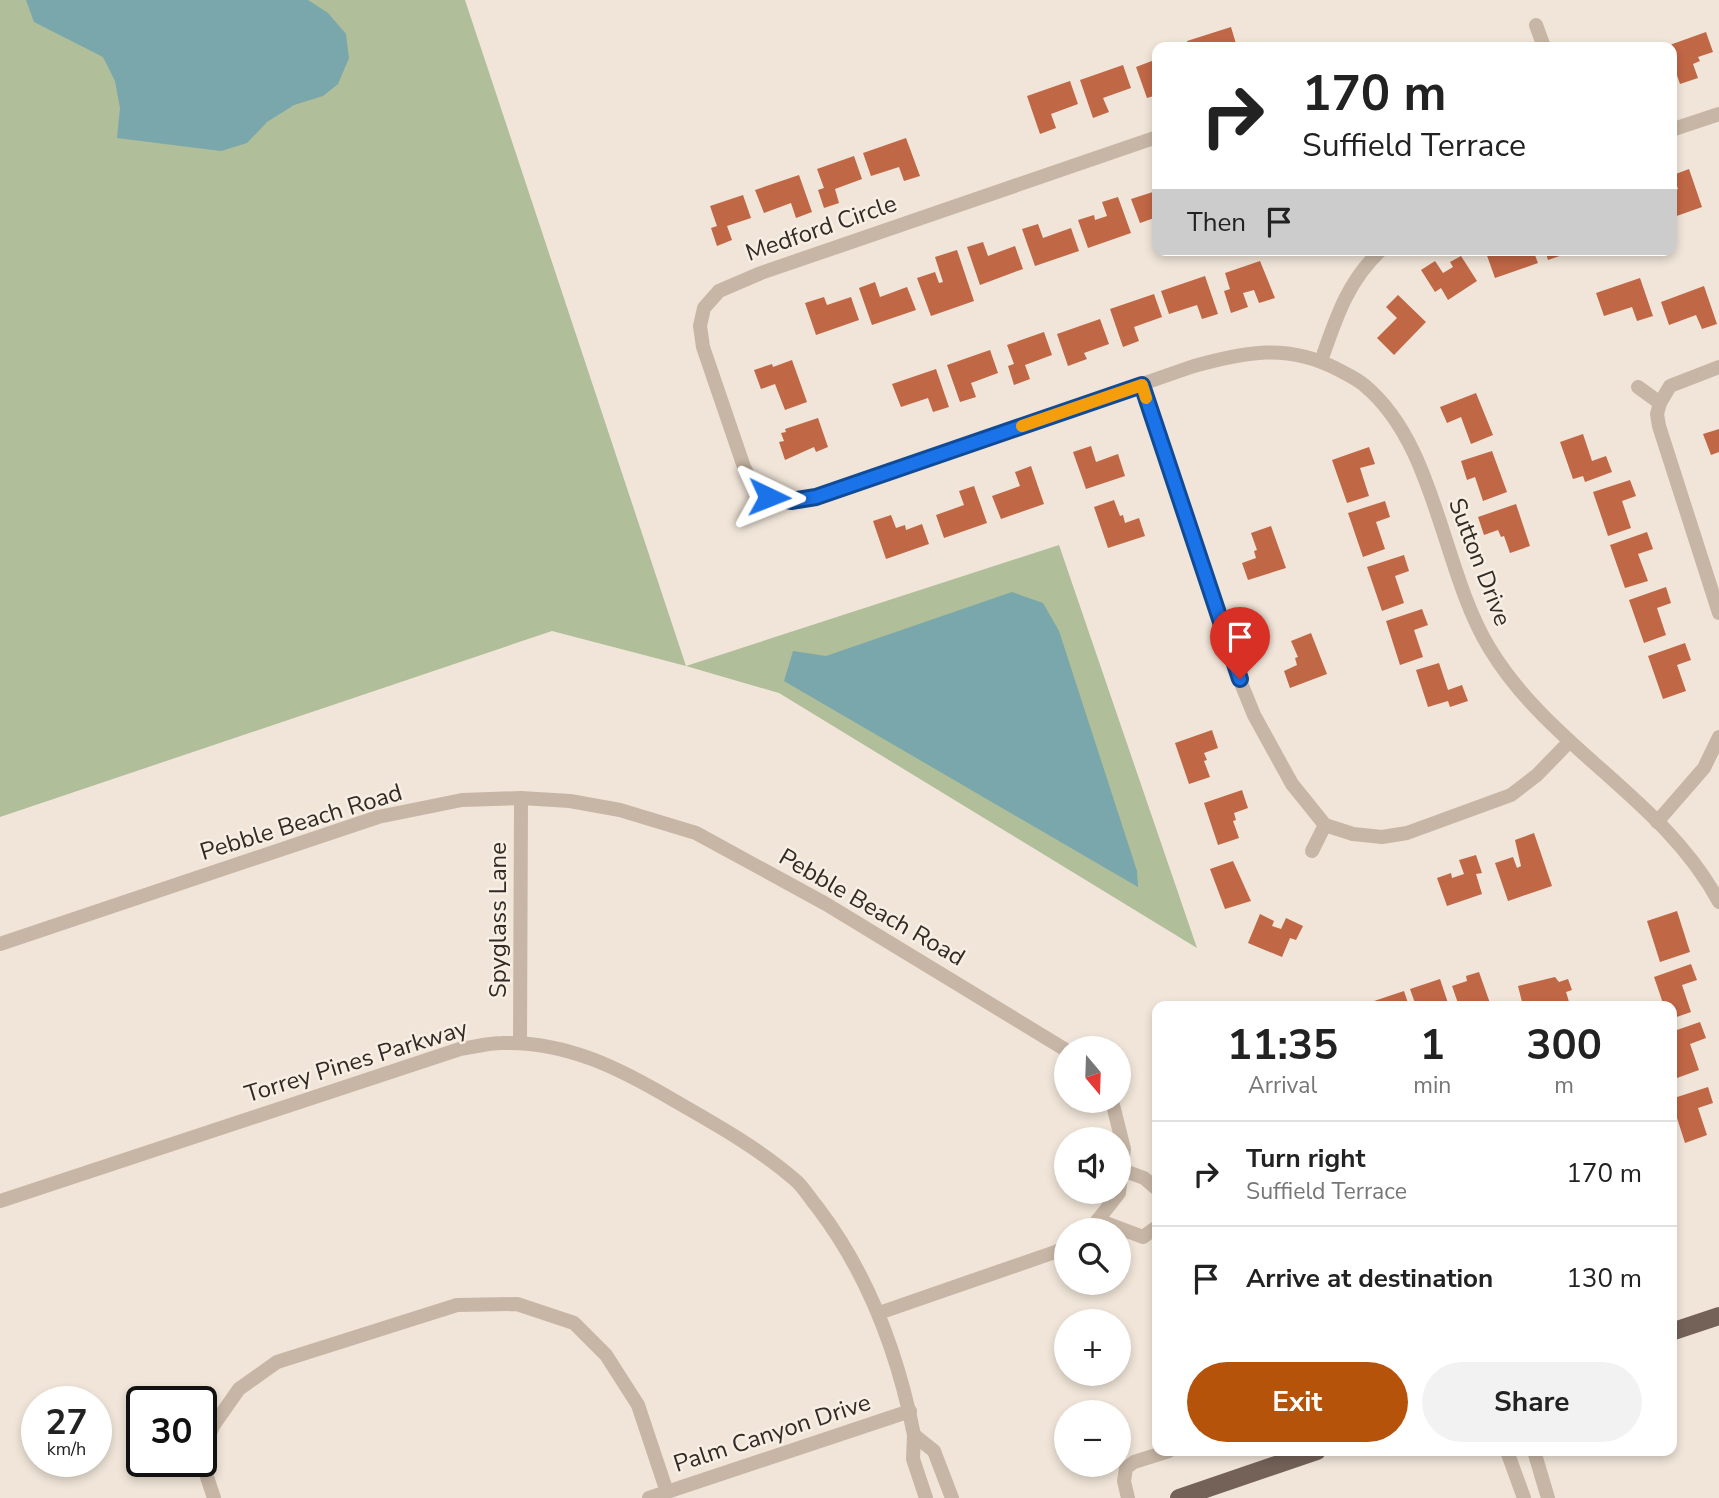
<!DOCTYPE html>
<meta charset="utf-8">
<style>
:root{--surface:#fff;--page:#f2f2f2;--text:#222;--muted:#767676;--line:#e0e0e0;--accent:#b45309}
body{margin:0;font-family:"Nunito Sans",sans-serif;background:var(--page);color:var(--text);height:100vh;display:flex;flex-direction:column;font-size:26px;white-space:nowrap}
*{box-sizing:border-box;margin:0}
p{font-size:23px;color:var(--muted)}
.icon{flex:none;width:38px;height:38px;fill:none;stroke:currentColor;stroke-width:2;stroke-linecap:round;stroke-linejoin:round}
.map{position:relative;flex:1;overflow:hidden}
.details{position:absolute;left:1152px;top:1001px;width:525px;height:455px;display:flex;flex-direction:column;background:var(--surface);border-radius:14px;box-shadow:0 4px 10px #0003}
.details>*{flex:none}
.guide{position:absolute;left:1152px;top:42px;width:525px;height:214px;border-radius:14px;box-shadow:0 4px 10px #0003;background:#fff;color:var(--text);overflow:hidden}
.needle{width:46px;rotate:161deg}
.buttons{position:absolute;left:1054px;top:1036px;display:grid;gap:14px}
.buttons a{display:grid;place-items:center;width:77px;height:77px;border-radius:50%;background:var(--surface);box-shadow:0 4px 10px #0003;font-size:35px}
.speed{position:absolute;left:21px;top:1386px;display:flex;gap:14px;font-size:35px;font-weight:700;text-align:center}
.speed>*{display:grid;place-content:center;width:91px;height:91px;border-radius:50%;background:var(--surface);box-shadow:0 4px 10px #0003;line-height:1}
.speed small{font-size:18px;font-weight:400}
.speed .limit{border:4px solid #111;border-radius:10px;background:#fff;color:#111}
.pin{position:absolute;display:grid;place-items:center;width:60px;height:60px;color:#fff;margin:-72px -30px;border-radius:50% 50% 50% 0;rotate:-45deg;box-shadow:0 0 7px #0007}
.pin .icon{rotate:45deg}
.me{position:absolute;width:77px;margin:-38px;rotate:92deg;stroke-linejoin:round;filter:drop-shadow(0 0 5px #0008)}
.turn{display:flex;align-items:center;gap:24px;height:147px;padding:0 35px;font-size:32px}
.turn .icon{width:91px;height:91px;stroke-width:2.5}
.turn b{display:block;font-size:49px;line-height:60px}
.then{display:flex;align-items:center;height:66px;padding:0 35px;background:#0003;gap:14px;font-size:26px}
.eta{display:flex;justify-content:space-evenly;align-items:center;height:119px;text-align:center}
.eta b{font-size:42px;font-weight:700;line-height:49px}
.primary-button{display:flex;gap:14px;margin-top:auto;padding:14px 35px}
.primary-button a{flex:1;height:80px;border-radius:42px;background:var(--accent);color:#fff;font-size:28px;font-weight:700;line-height:80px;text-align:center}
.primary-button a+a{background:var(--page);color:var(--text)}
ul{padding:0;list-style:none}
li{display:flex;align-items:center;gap:21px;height:105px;padding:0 35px;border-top:2px solid var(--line)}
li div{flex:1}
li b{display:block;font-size:26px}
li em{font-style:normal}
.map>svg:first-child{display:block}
.green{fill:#b0be99}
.water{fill:#79a7ab}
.building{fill:#c06746}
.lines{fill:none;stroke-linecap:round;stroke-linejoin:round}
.street{stroke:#c7b6a5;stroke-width:14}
.primary{stroke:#746258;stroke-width:18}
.route-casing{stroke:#114b97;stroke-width:18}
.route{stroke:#1a73e8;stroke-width:12}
.slow{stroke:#f59e0b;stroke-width:12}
.labels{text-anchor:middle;stroke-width:5;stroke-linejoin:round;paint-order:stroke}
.street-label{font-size:24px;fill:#332a26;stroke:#f8efe4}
</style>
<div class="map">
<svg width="1719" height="1498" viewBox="0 0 1719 1498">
<rect width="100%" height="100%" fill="#f0e5d8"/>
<!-- green -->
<polygon class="green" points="0,0 465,0 686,666 1059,545 1197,948 779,693 686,666 552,631 0,817"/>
<!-- water -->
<g class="water">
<polygon points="26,0 308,0 328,13 346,34 349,58 338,84 323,96 294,105 267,122 247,143 221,151 117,138 120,108 115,81 103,57 34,22"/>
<polygon points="1012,592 1043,603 1059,631 1137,871 1138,887 784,681 793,651 826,656"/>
</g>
<!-- building -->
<g class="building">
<polygon points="1231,27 1237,47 1189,47 1187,41"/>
<polygon points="1706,32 1713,52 1698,57 1700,61 1693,64 1698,78 1680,84 1671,58 1671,47 1664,47"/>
<polygon points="1157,59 1157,95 1147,98 1136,67"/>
<polygon points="1123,65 1131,88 1103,98 1109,112 1093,118 1080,80"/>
<polygon points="1070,81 1078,104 1051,114 1056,128 1040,134 1027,96"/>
<polygon points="906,138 920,176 904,181 899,167 871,176 863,153"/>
<polygon points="854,156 862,179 835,189 839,203 824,208 818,190 824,188 817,169"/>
<polygon points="1689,169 1702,207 1671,218 1671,192 1678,189 1673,175"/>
<polygon points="799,175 812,212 796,218 791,203 764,213 755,190"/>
<polygon points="1157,183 1157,217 1140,223 1131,199 1156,191 1153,184"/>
<polygon points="743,195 751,218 727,226 732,240 717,246 711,228 717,226 710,206"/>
<polygon points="1118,197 1131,233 1088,248 1078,220 1094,215 1095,220 1107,216 1102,202"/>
<polygon points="1038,224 1043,238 1071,228 1079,251 1035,266 1022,229"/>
<polygon points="983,242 988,256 1015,246 1023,269 980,285 967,247"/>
<polygon points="957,250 974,301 931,316 917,278 935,272 939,283 943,282 935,257"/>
<polygon points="1485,250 1533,250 1538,263 1495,278"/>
<polygon points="1545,250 1574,250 1574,251 1548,260"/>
<polygon points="1461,256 1477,281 1448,300 1441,288 1435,292 1421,270 1435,261 1443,273 1453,267 1450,262"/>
<polygon points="1260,261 1275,298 1259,303 1254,290 1243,293 1248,307 1231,313 1224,291 1230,289 1225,273"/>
<polygon points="1205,276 1218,314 1202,319 1197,305 1169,314 1161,291"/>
<polygon points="1640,278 1653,316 1637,321 1632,307 1604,316 1596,293"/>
<polygon points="875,282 880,297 907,287 916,310 872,325 859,288"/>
<polygon points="1704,286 1717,324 1702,329 1696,315 1669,325 1661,302"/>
<polygon points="1154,294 1162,317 1134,327 1139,341 1123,347 1110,309"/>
<polygon points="1398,295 1426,322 1394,355 1377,338 1397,318 1386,307"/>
<polygon points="824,297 827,305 851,297 859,320 816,335 805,303"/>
<polygon points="1100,319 1109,344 1084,353 1087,359 1068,366 1057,334"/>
<polygon points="1044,332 1052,355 1025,365 1030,379 1014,385 1008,366 1014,364 1007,345"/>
<polygon points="990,350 998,373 971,383 976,397 960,402 947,365"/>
<polygon points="792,360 807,402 785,410 775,384 761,389 754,370 772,364 773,367"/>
<polygon points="936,369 949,407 933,412 928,398 901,407 892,384"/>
<polygon points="1476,393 1493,435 1471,444 1461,417 1447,423 1440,407"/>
<polygon points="818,418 828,447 816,452 814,447 785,460 779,442 784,441 781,433 786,432 785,429"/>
<polygon points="1719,429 1719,452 1711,455 1703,434"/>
<polygon points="1583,434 1592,461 1606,456 1612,472 1585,482 1583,476 1573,479 1560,442"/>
<polygon points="1091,446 1096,462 1118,454 1125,476 1086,489 1073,452"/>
<polygon points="1369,447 1375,464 1360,468 1369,496 1347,503 1332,460"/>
<polygon points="1492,451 1507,492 1483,501 1475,477 1467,480 1461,461"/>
<polygon points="1031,466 1044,504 1001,519 992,496 1020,486 1015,472"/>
<polygon points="1630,480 1636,496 1622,501 1631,528 1608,536 1593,492"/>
<polygon points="974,486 987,523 944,538 936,515 964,505 959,491"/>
<polygon points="1114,500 1120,516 1123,515 1125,523 1139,518 1145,536 1108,548 1094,507"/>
<polygon points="1385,501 1390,517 1376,522 1385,549 1363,557 1348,513"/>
<polygon points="1516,504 1530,546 1510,553 1504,536 1501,537 1498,530 1484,535 1478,517"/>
<polygon points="891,515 896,528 905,525 906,530 922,524 929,544 886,559 873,521"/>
<polygon points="1271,526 1286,568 1248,580 1242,563 1256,558 1254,551 1257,550 1251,533"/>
<polygon points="1647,532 1653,549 1638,554 1648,581 1625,588 1610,545"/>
<polygon points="1404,555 1409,571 1395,576 1404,603 1382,611 1367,567"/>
<polygon points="1666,587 1671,603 1657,608 1666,635 1644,643 1629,600"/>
<polygon points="1422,609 1428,625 1414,630 1423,657 1400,665 1386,621"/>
<polygon points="1311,633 1327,674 1290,688 1284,671 1297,665 1295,658 1298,657 1291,641"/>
<polygon points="1685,643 1691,660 1677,665 1686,691 1663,699 1648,656"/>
<polygon points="1439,663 1448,690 1462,685 1468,701 1450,707 1448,701 1428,707 1416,670"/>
<polygon points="1212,730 1218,748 1204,753 1207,760 1204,761 1210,777 1189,784 1175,743"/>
<polygon points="1242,790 1248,808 1234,813 1236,820 1233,821 1239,838 1218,845 1204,803"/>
<polygon points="1534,833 1552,886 1508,901 1495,863 1513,857 1517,868 1521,866 1515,840"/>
<polygon points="1476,855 1482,873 1476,874 1482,894 1447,906 1437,878 1451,873 1452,878 1464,874 1459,860"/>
<polygon points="1233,861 1251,901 1225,909 1210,869"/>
<polygon points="1677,911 1690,952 1660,962 1647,921"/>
<polygon points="1260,914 1274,921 1272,926 1281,929 1286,918 1303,926 1296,940 1290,938 1282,957 1248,943"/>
<polygon points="1691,964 1697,980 1682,985 1691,1012 1671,1019 1671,1006 1664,1006 1654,977"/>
<polygon points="1479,972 1491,1006 1459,1006 1452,986 1467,981 1466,976"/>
<polygon points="1555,977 1559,982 1568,979 1572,990 1566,992 1570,1005 1523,1006 1518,986"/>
<polygon points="1440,979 1449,1006 1416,1006 1410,989"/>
<polygon points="1404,991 1409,1006 1375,1006 1374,1001"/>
<polygon points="1700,1022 1706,1038 1690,1044 1699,1070 1677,1078 1671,1061 1671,1032"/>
<polygon points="1708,1087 1713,1103 1698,1108 1707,1135 1685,1143 1671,1099"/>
</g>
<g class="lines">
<!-- street -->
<g class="street">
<polyline points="1536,25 1544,47"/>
<polyline points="1671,130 1719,114"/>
<path d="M 1157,137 L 761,273 L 719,291 L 704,308 L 700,326 L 703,347 L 744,467 C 761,502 779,503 816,497 L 1194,366 C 1245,352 1287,343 1337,369 C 1346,374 1356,378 1364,385 C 1437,445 1441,569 1490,649 C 1550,748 1665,800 1719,902"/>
<path d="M 1321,361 C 1336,318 1347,282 1381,250"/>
<polyline points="1142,385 1232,661 1254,715 1292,784 1325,825 1353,834 1382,837 1407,833 1511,795 1537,775 1569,742"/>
<polyline points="1638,387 1660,403 1657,414 1659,426 1719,613"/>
<polyline points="1660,403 1670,386 1719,367"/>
<polyline points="1657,822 1704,768 1719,737"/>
<polyline points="1312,851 1325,825"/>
<polyline points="0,944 378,817 462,800 521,798 570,801 620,810 696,833 826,904 1066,1050"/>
<polyline points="520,1043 521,798"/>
<polyline points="1122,1170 1144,1178 1157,1189"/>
<path d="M 0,1201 L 460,1049 C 474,1047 488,1043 502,1043 C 567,1041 621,1069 675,1101 C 717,1125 758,1148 794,1179 C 804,1187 810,1199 818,1208 C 868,1274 898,1354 914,1435"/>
<polyline points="1098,1220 1143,1237 1157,1227"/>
<polyline points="1090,1230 1119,1193 1124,1149 1112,1101"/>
<polyline points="879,1313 1058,1251 1066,1246"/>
<polyline points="201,1420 213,1426 201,1454"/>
<polyline points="213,1426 239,1389 277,1362 457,1305 517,1304 574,1323 606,1355 638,1405 667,1492"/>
<polyline points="1507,1451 1524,1498"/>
<polyline points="1534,1451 1548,1498"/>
<polyline points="201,1459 214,1498"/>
<polyline points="649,1498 910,1411"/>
<polyline points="926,1498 913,1459 914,1435 934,1451 952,1498"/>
<polyline points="1128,1498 1124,1481 1126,1468 1134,1462 1169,1451"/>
</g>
<!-- primary -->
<g class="primary">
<polyline points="1671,1332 1719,1316"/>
<polyline points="1179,1498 1317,1451"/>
</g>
</g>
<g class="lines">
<!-- route casing -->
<g class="route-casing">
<polyline id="route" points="769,497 791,501 816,497 1142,385 1240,679"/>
</g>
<!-- route -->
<use href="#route" class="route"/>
<!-- slow -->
<polyline class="slow" points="1022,426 1142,385 1146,398"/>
</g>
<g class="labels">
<!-- street labels -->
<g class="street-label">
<text transform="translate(821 228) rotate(-19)" y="8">Medford Circle</text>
<text transform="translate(1480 562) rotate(69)" y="8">Sutton Drive</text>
<text transform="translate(301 822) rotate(-17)" y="8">Pebble Beach Road</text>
<text transform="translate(872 907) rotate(30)" y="8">Pebble Beach Road</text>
<text transform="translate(498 920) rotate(-90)" y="8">Spyglass Lane</text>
<text transform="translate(356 1061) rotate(-17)" y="8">Torrey Pines Parkway</text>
<text transform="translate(772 1433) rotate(-18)" y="8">Palm Canyon Drive</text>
</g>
</g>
</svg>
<div class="buttons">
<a><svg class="needle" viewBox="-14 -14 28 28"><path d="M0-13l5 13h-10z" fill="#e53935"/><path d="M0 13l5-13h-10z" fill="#767676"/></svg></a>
<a><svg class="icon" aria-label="sound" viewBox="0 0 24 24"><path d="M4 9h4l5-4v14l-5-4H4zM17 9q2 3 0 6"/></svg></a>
<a><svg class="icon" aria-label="search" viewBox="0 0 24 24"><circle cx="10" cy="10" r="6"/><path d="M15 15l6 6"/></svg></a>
<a>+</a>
<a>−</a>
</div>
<div class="speed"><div>27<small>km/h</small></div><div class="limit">30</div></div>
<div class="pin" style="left:1240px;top:679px;background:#d93025"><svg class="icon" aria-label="arrive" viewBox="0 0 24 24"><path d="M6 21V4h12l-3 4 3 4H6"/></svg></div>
<svg class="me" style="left:769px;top:497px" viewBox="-20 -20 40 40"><path d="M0-17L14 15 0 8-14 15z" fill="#1a73e8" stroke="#fff" stroke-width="4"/></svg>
<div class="guide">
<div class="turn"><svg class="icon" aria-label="right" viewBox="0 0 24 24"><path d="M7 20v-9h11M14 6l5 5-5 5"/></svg><div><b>170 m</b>Suffield Terrace</div></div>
<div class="then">Then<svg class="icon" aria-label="arrive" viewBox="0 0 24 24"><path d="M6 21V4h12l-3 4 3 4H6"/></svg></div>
</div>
<section class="details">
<div class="eta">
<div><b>11:35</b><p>Arrival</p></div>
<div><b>1</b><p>min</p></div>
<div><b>300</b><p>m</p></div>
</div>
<ul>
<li><svg class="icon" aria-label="right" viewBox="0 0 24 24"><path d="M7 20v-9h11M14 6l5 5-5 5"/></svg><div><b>Turn right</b><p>Suffield Terrace</p></div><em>170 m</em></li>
<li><svg class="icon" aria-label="arrive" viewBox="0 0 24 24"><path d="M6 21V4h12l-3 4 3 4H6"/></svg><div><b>Arrive at destination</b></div><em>130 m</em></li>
</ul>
<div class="primary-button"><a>Exit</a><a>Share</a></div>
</section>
</div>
